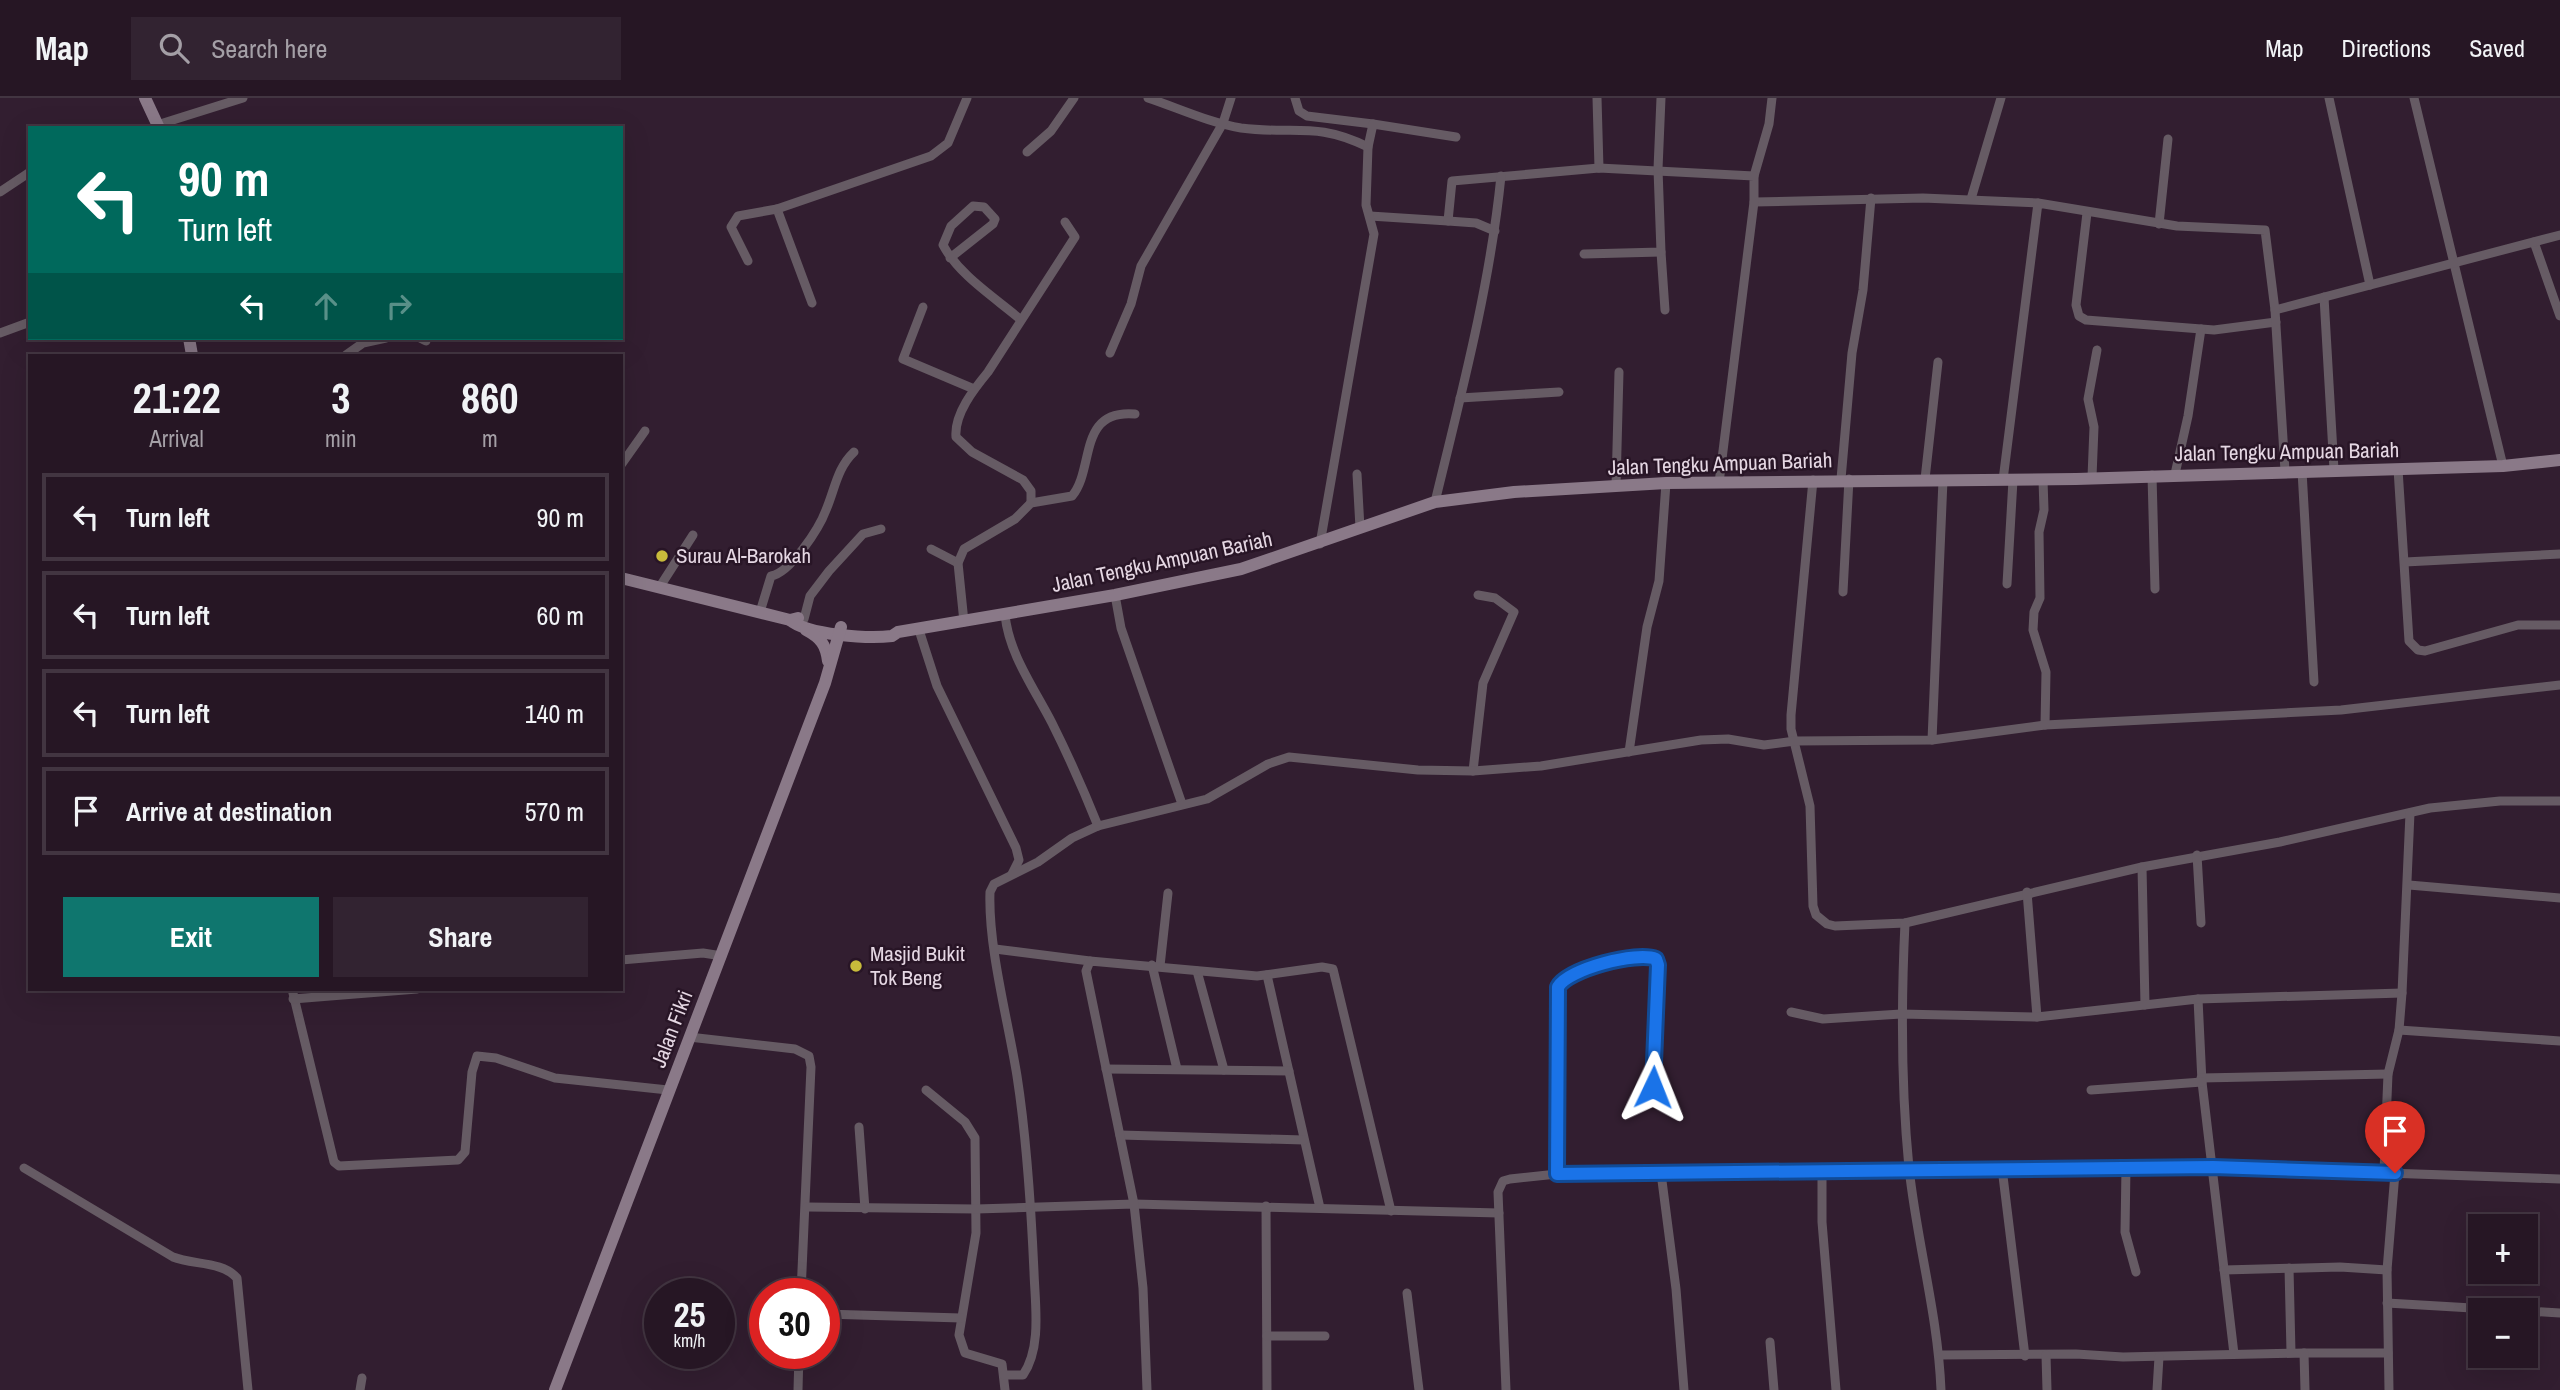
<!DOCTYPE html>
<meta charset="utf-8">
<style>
:root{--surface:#261624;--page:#322331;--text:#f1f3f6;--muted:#a49fa6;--line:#423541;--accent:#0f766e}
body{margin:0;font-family:"Archivo Narrow",sans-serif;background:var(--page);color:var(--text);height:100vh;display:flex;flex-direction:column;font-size:26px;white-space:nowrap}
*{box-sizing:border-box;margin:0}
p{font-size:23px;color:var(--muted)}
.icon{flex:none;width:38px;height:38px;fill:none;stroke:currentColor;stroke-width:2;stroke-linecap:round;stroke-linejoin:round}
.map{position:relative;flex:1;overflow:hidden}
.sheet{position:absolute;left:28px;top:256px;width:595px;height:637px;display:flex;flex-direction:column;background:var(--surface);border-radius:0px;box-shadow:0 7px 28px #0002,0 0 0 2px var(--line)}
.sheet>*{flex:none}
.top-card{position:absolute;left:28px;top:28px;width:595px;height:214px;border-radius:0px;box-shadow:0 7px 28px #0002,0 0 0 2px var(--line);background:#00695c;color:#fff;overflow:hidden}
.buttons{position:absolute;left:2468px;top:1116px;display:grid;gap:14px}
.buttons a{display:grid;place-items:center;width:70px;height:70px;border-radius:0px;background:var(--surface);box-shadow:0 7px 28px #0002,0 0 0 2px var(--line);font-size:35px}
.speed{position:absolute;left:644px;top:1180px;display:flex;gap:14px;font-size:35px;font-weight:700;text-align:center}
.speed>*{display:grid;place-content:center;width:91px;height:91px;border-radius:50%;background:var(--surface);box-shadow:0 7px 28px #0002,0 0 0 2px var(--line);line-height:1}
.speed small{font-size:18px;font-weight:400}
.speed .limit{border:10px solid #d22;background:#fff;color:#111}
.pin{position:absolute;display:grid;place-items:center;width:60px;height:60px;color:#fff;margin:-72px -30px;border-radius:50% 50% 50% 0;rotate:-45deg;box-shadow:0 0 7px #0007}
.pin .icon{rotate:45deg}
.me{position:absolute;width:77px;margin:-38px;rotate:2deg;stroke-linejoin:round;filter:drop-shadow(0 0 5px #0008)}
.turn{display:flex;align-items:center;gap:24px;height:147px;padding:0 35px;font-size:32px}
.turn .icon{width:91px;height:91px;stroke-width:2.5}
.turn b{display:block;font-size:49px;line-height:60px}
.lanes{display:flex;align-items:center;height:66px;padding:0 35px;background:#0003;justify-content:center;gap:35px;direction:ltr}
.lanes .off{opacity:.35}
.eta{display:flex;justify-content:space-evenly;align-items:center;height:119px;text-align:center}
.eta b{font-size:42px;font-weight:700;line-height:49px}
.primary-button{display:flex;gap:14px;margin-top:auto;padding:14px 35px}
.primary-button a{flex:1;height:80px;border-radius:0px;background:var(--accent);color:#fff;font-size:28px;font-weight:700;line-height:80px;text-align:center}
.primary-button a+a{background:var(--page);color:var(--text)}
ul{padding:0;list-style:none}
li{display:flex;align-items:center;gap:21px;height:88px;margin:0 14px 10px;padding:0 21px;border:4px solid var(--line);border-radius:0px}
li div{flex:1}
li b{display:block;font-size:26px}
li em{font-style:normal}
header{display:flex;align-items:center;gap:42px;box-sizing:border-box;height:98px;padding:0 35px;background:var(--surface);border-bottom:2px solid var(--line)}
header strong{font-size:33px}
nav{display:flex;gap:38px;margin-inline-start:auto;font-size:24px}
.search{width:490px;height:63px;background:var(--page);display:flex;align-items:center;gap:18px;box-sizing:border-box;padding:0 24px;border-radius:0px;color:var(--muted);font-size:26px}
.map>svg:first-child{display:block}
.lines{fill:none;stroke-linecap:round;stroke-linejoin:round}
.street{stroke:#665b64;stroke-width:9}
.secondary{stroke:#8a7988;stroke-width:12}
.route-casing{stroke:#114b97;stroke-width:18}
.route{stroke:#1a73e8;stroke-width:12}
.poi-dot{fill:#c8bb3b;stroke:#281526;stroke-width:2.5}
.labels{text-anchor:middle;stroke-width:5;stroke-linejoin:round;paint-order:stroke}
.street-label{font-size:21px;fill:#e5d7e3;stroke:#281526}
.poi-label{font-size:21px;fill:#e5d7e3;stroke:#281526;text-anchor:start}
</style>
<header>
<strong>Map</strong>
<div class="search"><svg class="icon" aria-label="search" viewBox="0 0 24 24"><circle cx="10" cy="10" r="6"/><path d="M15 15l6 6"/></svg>Search here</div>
<nav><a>Map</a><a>Directions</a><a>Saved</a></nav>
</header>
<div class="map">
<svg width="2560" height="1292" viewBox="0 0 2560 1292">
<rect width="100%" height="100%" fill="#321e30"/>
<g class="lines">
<!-- street -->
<g class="street">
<path d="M 1148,0 C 1178,10 1210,25 1241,30 C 1293,37 1316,23 1368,49"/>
<polyline points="1295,0 1299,13 1307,18 1373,26"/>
<polyline points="1597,0 1599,70"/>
<polyline points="2329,0 2370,187"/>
<polyline points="2414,0 2503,368"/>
<polyline points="157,27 243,0"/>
<polyline points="1027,54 1051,33 1074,0"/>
<polyline points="1754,78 1769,26 1772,0"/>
<polyline points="0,94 30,74"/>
<polyline points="1971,101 2001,0"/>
<polyline points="1754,104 1923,100 2038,105"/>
<polyline points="777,111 812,205"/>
<polyline points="2087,115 2076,207 2079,218 2086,222 2214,232 2276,224"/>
<polyline points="1370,118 1448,123 1452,83 1599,70 1754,78 1754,104 1719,385"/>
<polyline points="1448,123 1476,125 1495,133"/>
<polyline points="2159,126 2168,41"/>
<polyline points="2534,144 2560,218"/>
<polyline points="1661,154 1665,212"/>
<polyline points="1584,156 1661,154 1658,71 1661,0"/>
<path d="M 950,160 L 993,126 L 995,121 L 984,109 L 973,108 L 951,128 L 943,147 C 959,177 994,199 1020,221"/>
<polyline points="748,163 731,129 738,118 777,111 931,58 948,45 967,0"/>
<polyline points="2324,199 2334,372"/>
<polyline points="923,209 903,261 974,291"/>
<polyline points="2275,212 2560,137"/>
<polyline points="0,235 30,224"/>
<polyline points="420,240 426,243"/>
<polyline points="1110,255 1131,206 1141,168 1223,25 1231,0"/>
<polyline points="346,257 363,245 386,240"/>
<polyline points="1460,300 1559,294"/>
<polyline points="621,367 645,333"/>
<polyline points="2398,371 2409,543 2418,552 2425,553 2518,527 2560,527"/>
<polyline points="2302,373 2314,584"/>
<polyline points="1357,376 1360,430"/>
<polyline points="2175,376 2188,318 2201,231"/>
<polyline points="2152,377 2155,491"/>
<polyline points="2092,379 2094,329 2088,301 2097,252"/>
<polyline points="1841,381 1852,255 1863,192 1871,100"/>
<polyline points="1925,381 1938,264"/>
<polyline points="1813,382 1791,617 1791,631 1810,708 1813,808 1816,817 1827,826 1835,828 1905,825 2142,769 2280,744 2430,710 2500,703 2560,703"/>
<polyline points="2003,382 2038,105 2177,128 2265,132 2275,212 2285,373"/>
<polyline points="2043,382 2044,412 2039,434 2040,500 2034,514 2033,532 2046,574 2045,627"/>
<polyline points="1616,388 1619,274"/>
<path d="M 1435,404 C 1461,297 1490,188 1501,78"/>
<path d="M 1031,405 L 1031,393 L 1023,382 L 972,354 L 956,339 C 954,316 974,291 988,274 L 1075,139 L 1065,124"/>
<polyline points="1320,446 1374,136 1366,107 1368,49 1373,26 1456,39"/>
<polyline points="931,451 958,465"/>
<polyline points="2405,464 2560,456"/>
<polyline points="2007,486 2013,382"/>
<polyline points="659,490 693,437"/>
<polyline points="1843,494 1849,381"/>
<polyline points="1115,497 1121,530 1182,706"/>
<path d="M 760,514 L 771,478 C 790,475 819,431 826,412 C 835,391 837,370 854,354"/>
<path d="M 1005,517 C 1009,556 1034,590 1052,625 C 1069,659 1084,693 1098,728"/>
<polyline points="804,521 810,498 829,473 863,436 881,431"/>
<path d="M 964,524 L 958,465 L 964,451 L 1015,421 L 1031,405 L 1072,398 C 1095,371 1077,311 1135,316"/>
<polyline points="919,532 937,588 1016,750 1019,762 1012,776"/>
<polyline points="1932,642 1943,382"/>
<polyline points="1629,654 1647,529 1659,483 1666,385"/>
<polyline points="1473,673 1483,585 1514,514 1495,500 1478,497"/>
<polyline points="2197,757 2201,825"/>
<polyline points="2142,769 2145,907"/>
<polyline points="2409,787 2560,800"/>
<polyline points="2027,794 2037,919"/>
<path d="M 1905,825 C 1901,907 1901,989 1909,1070 C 1917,1145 1938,1217 1941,1292"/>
<polyline points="995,851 1090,863"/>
<polyline points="621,862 703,855 722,858"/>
<polyline points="1152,867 1177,971"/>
<polyline points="1160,868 1168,795"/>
<polyline points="1197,873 1224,972"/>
<polyline points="1267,877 1320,1110"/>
<polyline points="292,891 334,1064 339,1068 458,1062 465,1054 472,974 477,958 496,960 555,980 668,992"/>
<polyline points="293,901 417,891"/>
<polyline points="2198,901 2202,984 2234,1256"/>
<polyline points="1791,914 1823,921 1901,916 2037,919 2198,901 2402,895"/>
<polyline points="2399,932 2560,943"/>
<polyline points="689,939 795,951 809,958 811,969 801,1195"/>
<polyline points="1106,971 1289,973"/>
<polyline points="2201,980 2388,976"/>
<polyline points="926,992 965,1024 975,1040 976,1135 959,1237 965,1255 1002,1266 1005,1292"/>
<polyline points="2091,992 2202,984"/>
<polyline points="859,1029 865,1111"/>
<polyline points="1120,1037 1304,1042"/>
<polyline points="2126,1069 2125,1134 2136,1174"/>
<path d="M 24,1070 L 173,1159 C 193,1167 222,1163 237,1180 L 248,1292"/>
<polyline points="2002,1070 2025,1258"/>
<polyline points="2384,1073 2388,976 2399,932 2402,895 2410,715"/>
<polyline points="1822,1074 1822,1124 1836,1292"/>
<polyline points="1661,1075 1676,1191 1684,1292"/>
<polyline points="1557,1076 1558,889 1568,877 1578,873 1642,857 1656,861 1658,867 1653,989"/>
<polyline points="1266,1108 1267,1292"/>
<polyline points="807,1109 976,1111 1134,1106 1499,1115"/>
<polyline points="2289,1170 2291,1254"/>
<polyline points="2224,1172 2340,1169 2387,1172"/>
<polyline points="1407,1195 1419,1292"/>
<polyline points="2387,1205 2523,1213"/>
<polyline points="2525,1213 2560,1215"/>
<polyline points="824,1216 961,1220"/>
<polyline points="1267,1238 1325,1238"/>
<polyline points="1770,1244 1774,1292"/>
<polyline points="2304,1255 2388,1255"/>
<polyline points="1940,1257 2076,1256 2123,1259 2304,1255 2305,1292"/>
<polyline points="2046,1257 2047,1292"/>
<path d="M 1004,1277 L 1023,1277 C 1042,1249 1035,1206 1034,1174 C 1031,1108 1027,1042 1017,978 C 1008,922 988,849 990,794 L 994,786 L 1038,764 L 1072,740 L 1098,728 L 1207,701 L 1268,666 L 1289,659 L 1418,672 L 1473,673 L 1541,668 L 1701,642 L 1728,641 L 1764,647 L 1795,643 L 1932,642 L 2045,627 L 2341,612 L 2560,587"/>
<polyline points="360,1292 362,1280"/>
<polyline points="798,1292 799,1255"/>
<polyline points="1147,1292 1143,1190 1134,1106 1086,873 1090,863 1257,878 1322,869 1333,871 1391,1113"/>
<polyline points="1506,1292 1498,1094 1503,1083 1510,1081 1557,1076 2213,1069 2560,1081"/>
<polyline points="2157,1292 2159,1259"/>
<polyline points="2389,1292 2387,1172 2395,1075"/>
</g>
<!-- secondary -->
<g class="secondary">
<polyline points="145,0 159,30"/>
<polyline points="189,240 192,257"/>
<polyline points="621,480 790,522 798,520"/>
<path d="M 790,522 C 807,537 869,541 892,538 L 898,534 L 1115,497 L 1241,471 L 1435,404 L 1514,394 L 1666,385 L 2076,381 L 2503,368 L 2560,362"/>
<path d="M 806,532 C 821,540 826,547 828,563"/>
<polyline points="555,1292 825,585 841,529"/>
</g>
</g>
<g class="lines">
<!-- route casing -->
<g class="route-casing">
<path id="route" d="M 1653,989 L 1658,867 L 1656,861 C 1637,853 1568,871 1558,889 L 1557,1076 L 2213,1069 L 2395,1075"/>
</g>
<!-- route -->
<use href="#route" class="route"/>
</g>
<!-- markers -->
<g class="poi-dot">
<circle cx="662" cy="458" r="7"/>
<circle cx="856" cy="868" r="7"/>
</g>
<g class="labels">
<!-- street labels -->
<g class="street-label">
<text transform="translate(2287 354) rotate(-1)" y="7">Jalan Tengku Ampuan Bariah</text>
<text transform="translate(1720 366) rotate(-2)" y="7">Jalan Tengku Ampuan Bariah</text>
<text transform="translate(1162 464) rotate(-12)" y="7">Jalan Tengku Ampuan Bariah</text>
<text transform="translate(672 931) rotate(-69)" y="7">Jalan Fikri</text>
</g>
<!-- poi labels -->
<g class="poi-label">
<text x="676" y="465">Surau Al-Barokah</text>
<text x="870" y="863">Masjid Bukit<tspan x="870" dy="24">Tok Beng</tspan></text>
</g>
</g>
</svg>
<div class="buttons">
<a>+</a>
<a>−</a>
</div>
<div class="speed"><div>25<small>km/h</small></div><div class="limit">30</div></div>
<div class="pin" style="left:2395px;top:1075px;background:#d93025"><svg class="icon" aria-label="arrive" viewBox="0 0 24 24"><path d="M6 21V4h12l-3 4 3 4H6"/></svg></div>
<svg class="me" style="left:1653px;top:989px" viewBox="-20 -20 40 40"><path d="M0-17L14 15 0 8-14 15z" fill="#1a73e8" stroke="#fff" stroke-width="4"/></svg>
<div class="top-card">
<div class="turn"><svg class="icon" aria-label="left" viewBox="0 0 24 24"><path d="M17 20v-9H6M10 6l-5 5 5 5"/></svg><div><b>90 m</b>Turn left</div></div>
<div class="lanes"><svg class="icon" aria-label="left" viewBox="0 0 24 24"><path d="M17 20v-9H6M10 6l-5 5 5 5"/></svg><svg class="icon off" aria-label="ahead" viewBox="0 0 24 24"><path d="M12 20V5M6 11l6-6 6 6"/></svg><svg class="icon off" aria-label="right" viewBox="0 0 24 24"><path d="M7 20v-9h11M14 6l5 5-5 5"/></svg></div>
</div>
<section class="sheet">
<div class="eta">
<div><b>21:22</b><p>Arrival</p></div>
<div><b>3</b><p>min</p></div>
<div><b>860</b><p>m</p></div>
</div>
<ul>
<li><svg class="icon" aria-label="left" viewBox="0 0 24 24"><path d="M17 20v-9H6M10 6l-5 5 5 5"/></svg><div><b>Turn left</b></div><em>90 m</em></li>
<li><svg class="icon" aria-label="left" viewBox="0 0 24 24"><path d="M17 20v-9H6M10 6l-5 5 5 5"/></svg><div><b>Turn left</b></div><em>60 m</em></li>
<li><svg class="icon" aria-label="left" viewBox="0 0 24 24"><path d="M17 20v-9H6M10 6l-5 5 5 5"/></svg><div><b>Turn left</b></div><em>140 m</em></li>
<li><svg class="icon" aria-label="arrive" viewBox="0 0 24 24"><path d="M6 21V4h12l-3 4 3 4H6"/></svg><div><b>Arrive at destination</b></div><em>570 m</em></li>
</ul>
<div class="primary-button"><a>Exit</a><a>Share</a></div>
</section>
</div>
